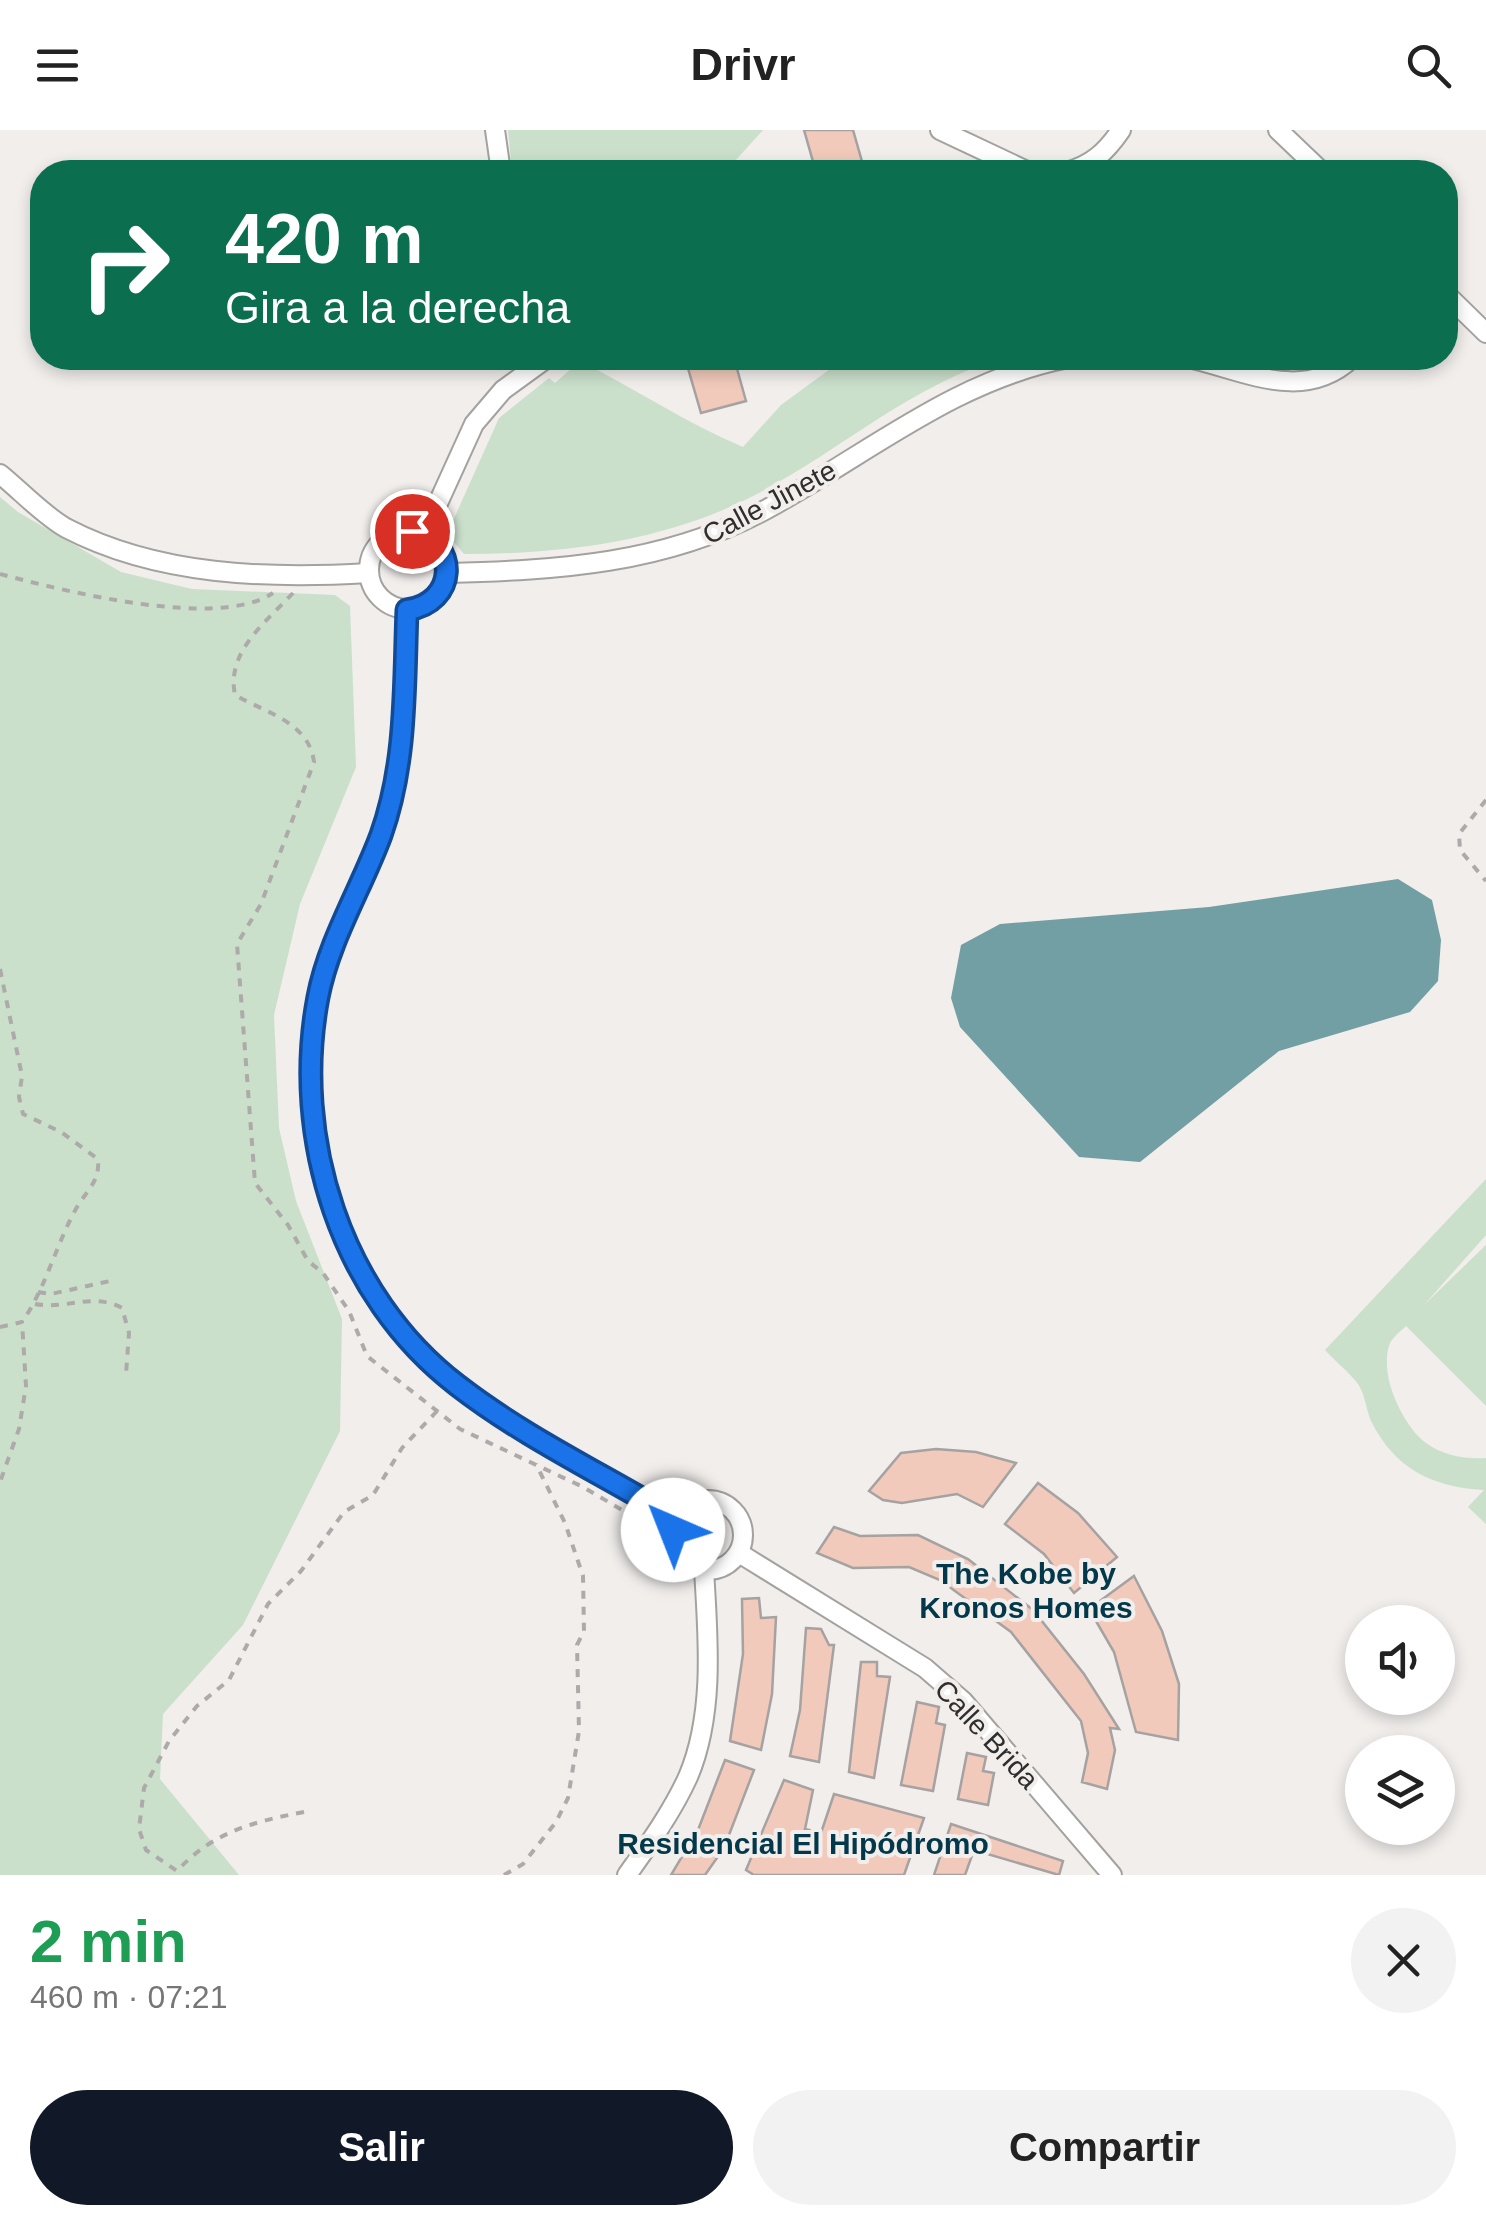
<!DOCTYPE html>
<html lang="es">
<meta charset="utf-8">
<style>
:root{--surface:#fff;--page:#f2f2f2;--text:#222;--muted:#767676;--accent:#111827}
body{margin:0;font-family:Arial,sans-serif;background:var(--page);color:var(--text);height:100vh;display:flex;flex-direction:column;font-size:38px;white-space:nowrap}
*{box-sizing:border-box;margin:0}
p{font-size:32px;color:var(--muted)}
.icon{flex:none;width:55px;height:55px;fill:none;stroke:currentColor;stroke-width:2;stroke-linecap:round;stroke-linejoin:round}
.map{position:relative;height:1745px;overflow:hidden}
.side{display:flex;flex-direction:column;background:var(--surface);flex:1}
.side>*{flex:none}
.guide{position:absolute;left:30px;top:30px;width:1428px;height:210px;border-radius:40px;box-shadow:0 5px 15px #0003;background:#0b6e4f;color:#fff;overflow:hidden}
.tools{position:absolute;left:1345px;top:1475px;display:grid;gap:20px}
.tools a{display:grid;place-items:center;width:110px;height:110px;border-radius:50%;background:var(--surface);box-shadow:0 5px 15px #0003;font-size:50px}
.pin{position:absolute;display:grid;place-items:center;width:85px;height:85px;color:#fff;margin:-42px;border:5px solid #fff;border-radius:50%;box-shadow:0 2px 10px #0007}
.me{position:absolute;width:110px;margin:-55px;rotate:316deg;stroke-linejoin:round;filter:drop-shadow(0 0 8px #0008)}
.turn{display:flex;align-items:center;gap:35px;height:210px;padding:0 30px;font-size:45px}
.turn .icon{width:130px;height:130px;stroke-width:2.5}
.turn b{display:block;font-size:70px;line-height:85px}
.round{display:grid;place-items:center;flex:none;width:105px;height:105px;border-radius:52px;background:var(--page)}
.overview{display:flex;align-items:center;justify-content:space-between;height:170px;padding:0 30px}
h1{font-size:60px;font-weight:800;line-height:75px;color:#1e9e55}
.button{display:flex;gap:20px;margin-top:auto;padding:20px 30px}
.button a{flex:1;height:115px;border-radius:60px;background:var(--accent);color:#fff;font-size:40px;font-weight:800;line-height:115px;text-align:center}
.button a+a{background:var(--page);color:var(--text)}
header{display:flex;justify-content:space-between;align-items:center;height:130px;padding:0 30px;background:var(--surface);font-size:45px;font-weight:800}
.map>svg:first-child{display:block}
.green{fill:#cae0cb}
.water{fill:#719fa3}
.building{fill:#f1cabc;stroke:#a5a2a1;stroke-width:2.5}
.lines{fill:none;stroke-linecap:round;stroke-linejoin:round}
.minor-casing{stroke:#a4a29f;stroke-width:22}
.path{stroke:#adaaa9;stroke-width:4;stroke-dasharray:8 8;stroke-linecap:butt}
.minor{stroke:#fff;stroke-width:18}
.route-casing{stroke:#114b97;stroke-width:25}
.route{stroke:#1a73e8;stroke-width:18}
.labels{text-anchor:middle;stroke-width:8;stroke-linejoin:round;paint-order:stroke}
.street-label{font-size:28px;fill:#2f2e2d;stroke:#f1eeec}
.neighbourhood-label{font-size:30px;font-weight:bold;fill:#02384a;stroke:#f1eeec}
</style>
<header><svg class="icon" aria-label="menu" viewBox="0 0 24 24"><path d="M4 6h16M4 12h16M4 18h16"/></svg>Drivr<svg class="icon" aria-label="search" viewBox="0 0 24 24"><circle cx="10" cy="10" r="6"/><path d="M15 15l6 6"/></svg></header>
<div class="map">
<svg width="1486" height="1745" viewBox="0 0 1486 1745">
<rect width="100%" height="100%" fill="#f1eeec"/>
<!-- green -->
<g class="green">
<polygon points="508,0 763,0 725,42 517,42 511,31"/>
<path d="M 845,228 L 1004,228 C 914,253 841,320 759,363 C 668,411 566,424 464,424 L 454,412 L 452,393 L 499,288 L 549,248 L 555,253 L 580,231 C 636,259 686,293 743,317 L 781,275 Z"/>
<polygon points="0,367 18,382 121,442 192,459 335,465 350,476 356,637 300,774 274,885 279,998 296,1071 342,1189 340,1301 243,1495 163,1584 160,1649 239,1745 0,1745"/>
<path d="M 1486,1049 L 1486,1105 L 1424,1175 L 1486,1115 L 1486,1276 L 1406,1196 C 1402,1200 1393,1207 1390,1213 C 1378,1243 1402,1295 1426,1313 C 1444,1326 1465,1329 1486,1328 L 1486,1394 L 1468,1377 L 1484,1360 C 1432,1357 1395,1339 1371,1291 C 1366,1279 1365,1264 1358,1254 C 1349,1242 1335,1231 1325,1220 Z"/>
</g>
<!-- water -->
<polygon class="water" points="1398,749 1432,770 1441,810 1438,851 1410,882 1279,921 1140,1032 1079,1027 960,897 951,868 961,815 1000,794 1209,777"/>
<!-- building -->
<g class="building">
<polygon points="804,0 853,0 865,42 816,42"/>
<polygon points="685,228 734,228 746,271 701,283"/>
<polygon points="936,1319 976,1322 1016,1333 983,1377 957,1364 902,1373 883,1370 869,1361 901,1323"/>
<polygon points="1038,1353 1078,1383 1117,1427 1074,1463 1044,1424 1005,1394"/>
<polygon points="834,1397 860,1406 918,1405 968,1429 1033,1480 1084,1544 1119,1599 1110,1598 1115,1620 1107,1659 1082,1652 1088,1623 1081,1591 1011,1502 940,1450 909,1437 853,1438 817,1423"/>
<polygon points="1134,1446 1162,1501 1179,1554 1178,1610 1136,1602 1114,1522 1089,1479"/>
<polygon points="759,1468 761,1488 776,1487 772,1564 761,1620 730,1611 743,1524 742,1469"/>
<polygon points="806,1498 821,1499 829,1515 834,1515 819,1632 790,1626 800,1580"/>
<polygon points="861,1532 877,1532 877,1546 890,1547 874,1648 849,1642"/>
<polygon points="917,1572 939,1577 936,1593 945,1595 933,1661 901,1655"/>
<polygon points="967,1623 986,1627 983,1641 994,1643 988,1675 958,1669"/>
<polygon points="725,1630 754,1640 724,1718 705,1745 671,1745 698,1700"/>
<polygon points="784,1650 813,1660 805,1699 821,1703 834,1664 924,1688 904,1745 754,1745 746,1740"/>
<polygon points="951,1694 1063,1731 1059,1745 974,1720 965,1745 934,1745"/>
</g>
<g class="lines">
<!-- minor casing -->
<g class="minor-casing">
<g id="minor">
<polyline points="495,0 501,42"/>
<polyline points="940,0 1029,42"/>
<polyline points="1278,0 1322,42"/>
<path d="M 1066,42 C 1092,35 1106,22 1121,0"/>
<polyline points="1445,163 1486,203"/>
<path d="M 1188,228 C 1244,240 1303,274 1352,228"/>
<path d="M 0,344 C 21,361 43,385 66,398 C 158,446 268,449 369,443"/>
<circle cx="408" cy="440" r="39"/>
<polyline points="424,404 474,294 503,260 547,228"/>
<path d="M 448,443 C 559,440 664,434 765,380 C 866,326 953,250 1069,228"/>
<path d="M 407,479 C 404,555 407,632 381,705 C 361,759 328,810 318,867 C 291,1008 341,1165 457,1255 C 524,1307 604,1345 677,1389"/>
<circle cx="708" cy="1405" r="35"/>
<polyline points="739,1423 925,1538 963,1571 1112,1745"/>
<path d="M 627,1745 C 649,1714 672,1682 688,1647 C 715,1584 708,1507 704,1440"/>
</g>
</g>
<!-- path -->
<g class="path">
<path d="M 0,444 C 64,461 218,500 273,463"/>
<path d="M 293,463 C 265,493 226,522 235,565 C 266,583 309,592 314,632 L 261,774 L 237,814 L 255,1053 L 288,1095 L 308,1131 L 323,1143 L 349,1181 L 367,1226 L 460,1299 L 583,1357 L 622,1380 L 660,1412 L 670,1403"/>
<polyline points="1486,670 1459,704 1460,720 1486,751"/>
<path d="M 0,839 L 22,946 L 19,967 L 23,984 L 61,1002 L 98,1029 C 100,1051 88,1059 77,1077 C 56,1114 46,1158 22,1192"/>
<polyline points="38,1162 51,1164 110,1151"/>
<path d="M 35,1174 C 66,1180 93,1162 122,1178 L 129,1203 L 126,1244"/>
<polyline points="0,1197 22,1192 26,1256 19,1299 0,1352"/>
<path d="M 304,1682 C 252,1692 213,1702 177,1741 L 146,1720 L 139,1699 L 144,1658 L 169,1611 L 197,1576 L 229,1550 L 268,1474 L 301,1441 L 344,1382 L 373,1365 L 402,1318 L 437,1281"/>
<polyline points="504,1745 523,1734 556,1692 568,1668 579,1601 577,1515 584,1501 583,1446 565,1393 536,1334"/>
</g>
<!-- minor -->
<use href="#minor" class="minor"/>
</g>
<g class="lines">
<!-- route casing -->
<g class="route-casing">
<path id="route" d="M 412,401 C 460,413 457,473 407,480 C 404,555 407,632 381,705 C 361,759 329,810 318,867 C 291,1008 341,1166 457,1255 C 524,1307 604,1345 677,1389 L 673,1400"/>
</g>
<!-- route -->
<use href="#route" class="route"/>
</g>
<g class="labels">
<!-- street labels -->
<g class="street-label">
<text transform="translate(769 372) rotate(-28)" y="10">Calle Jinete</text>
<text transform="translate(987 1604) rotate(47)" y="10">Calle Brida</text>
</g>
<!-- neighbourhood labels -->
<g class="neighbourhood-label">
<text x="1026" y="1454">The Kobe by<tspan x="1026" dy="34">Kronos Homes</tspan></text>
<text x="803" y="1724">Residencial El Hipódromo</text>
</g>
</g>
</svg>
<div class="tools">
<a><svg class="icon" aria-label="sound" viewBox="0 0 24 24"><path d="M4 9h4l5-4v14l-5-4H4zM17 9q2 3 0 6"/></svg></a>
<a><svg class="icon" aria-label="layers" viewBox="0 0 24 24"><path d="M12 4l9 5-9 5-9-5zM3 14l9 5 9-5"/></svg></a>
</div>
<div class="pin" style="left:412px;top:401px;background:#d93025"><svg class="icon" aria-label="arrive" viewBox="0 0 24 24"><path d="M6 21V4h12l-3 4 3 4H6"/></svg></div>
<svg class="me" style="left:673px;top:1400px" viewBox="-20 -20 40 40"><circle r="19" fill="#fff"/><path d="M0-13L10 11 0 6-10 11z" fill="#1a73e8"/></svg>
<div class="guide">
<div class="turn"><svg class="icon" aria-label="right" viewBox="0 0 24 24"><path d="M7 20v-9h11M14 6l5 5-5 5"/></svg><div><b>420 m</b>Gira a la derecha</div></div>
</div>
</div>
<section class="side">
<div class="overview"><div><h1>2 min</h1><p>460 m · 07:21</p></div><a class="round"><svg class="icon" aria-label="close" viewBox="0 0 24 24"><path d="M6 6l12 12M18 6L6 18"/></svg></a></div>
<div class="button"><a>Salir</a><a>Compartir</a></div>
</section>
